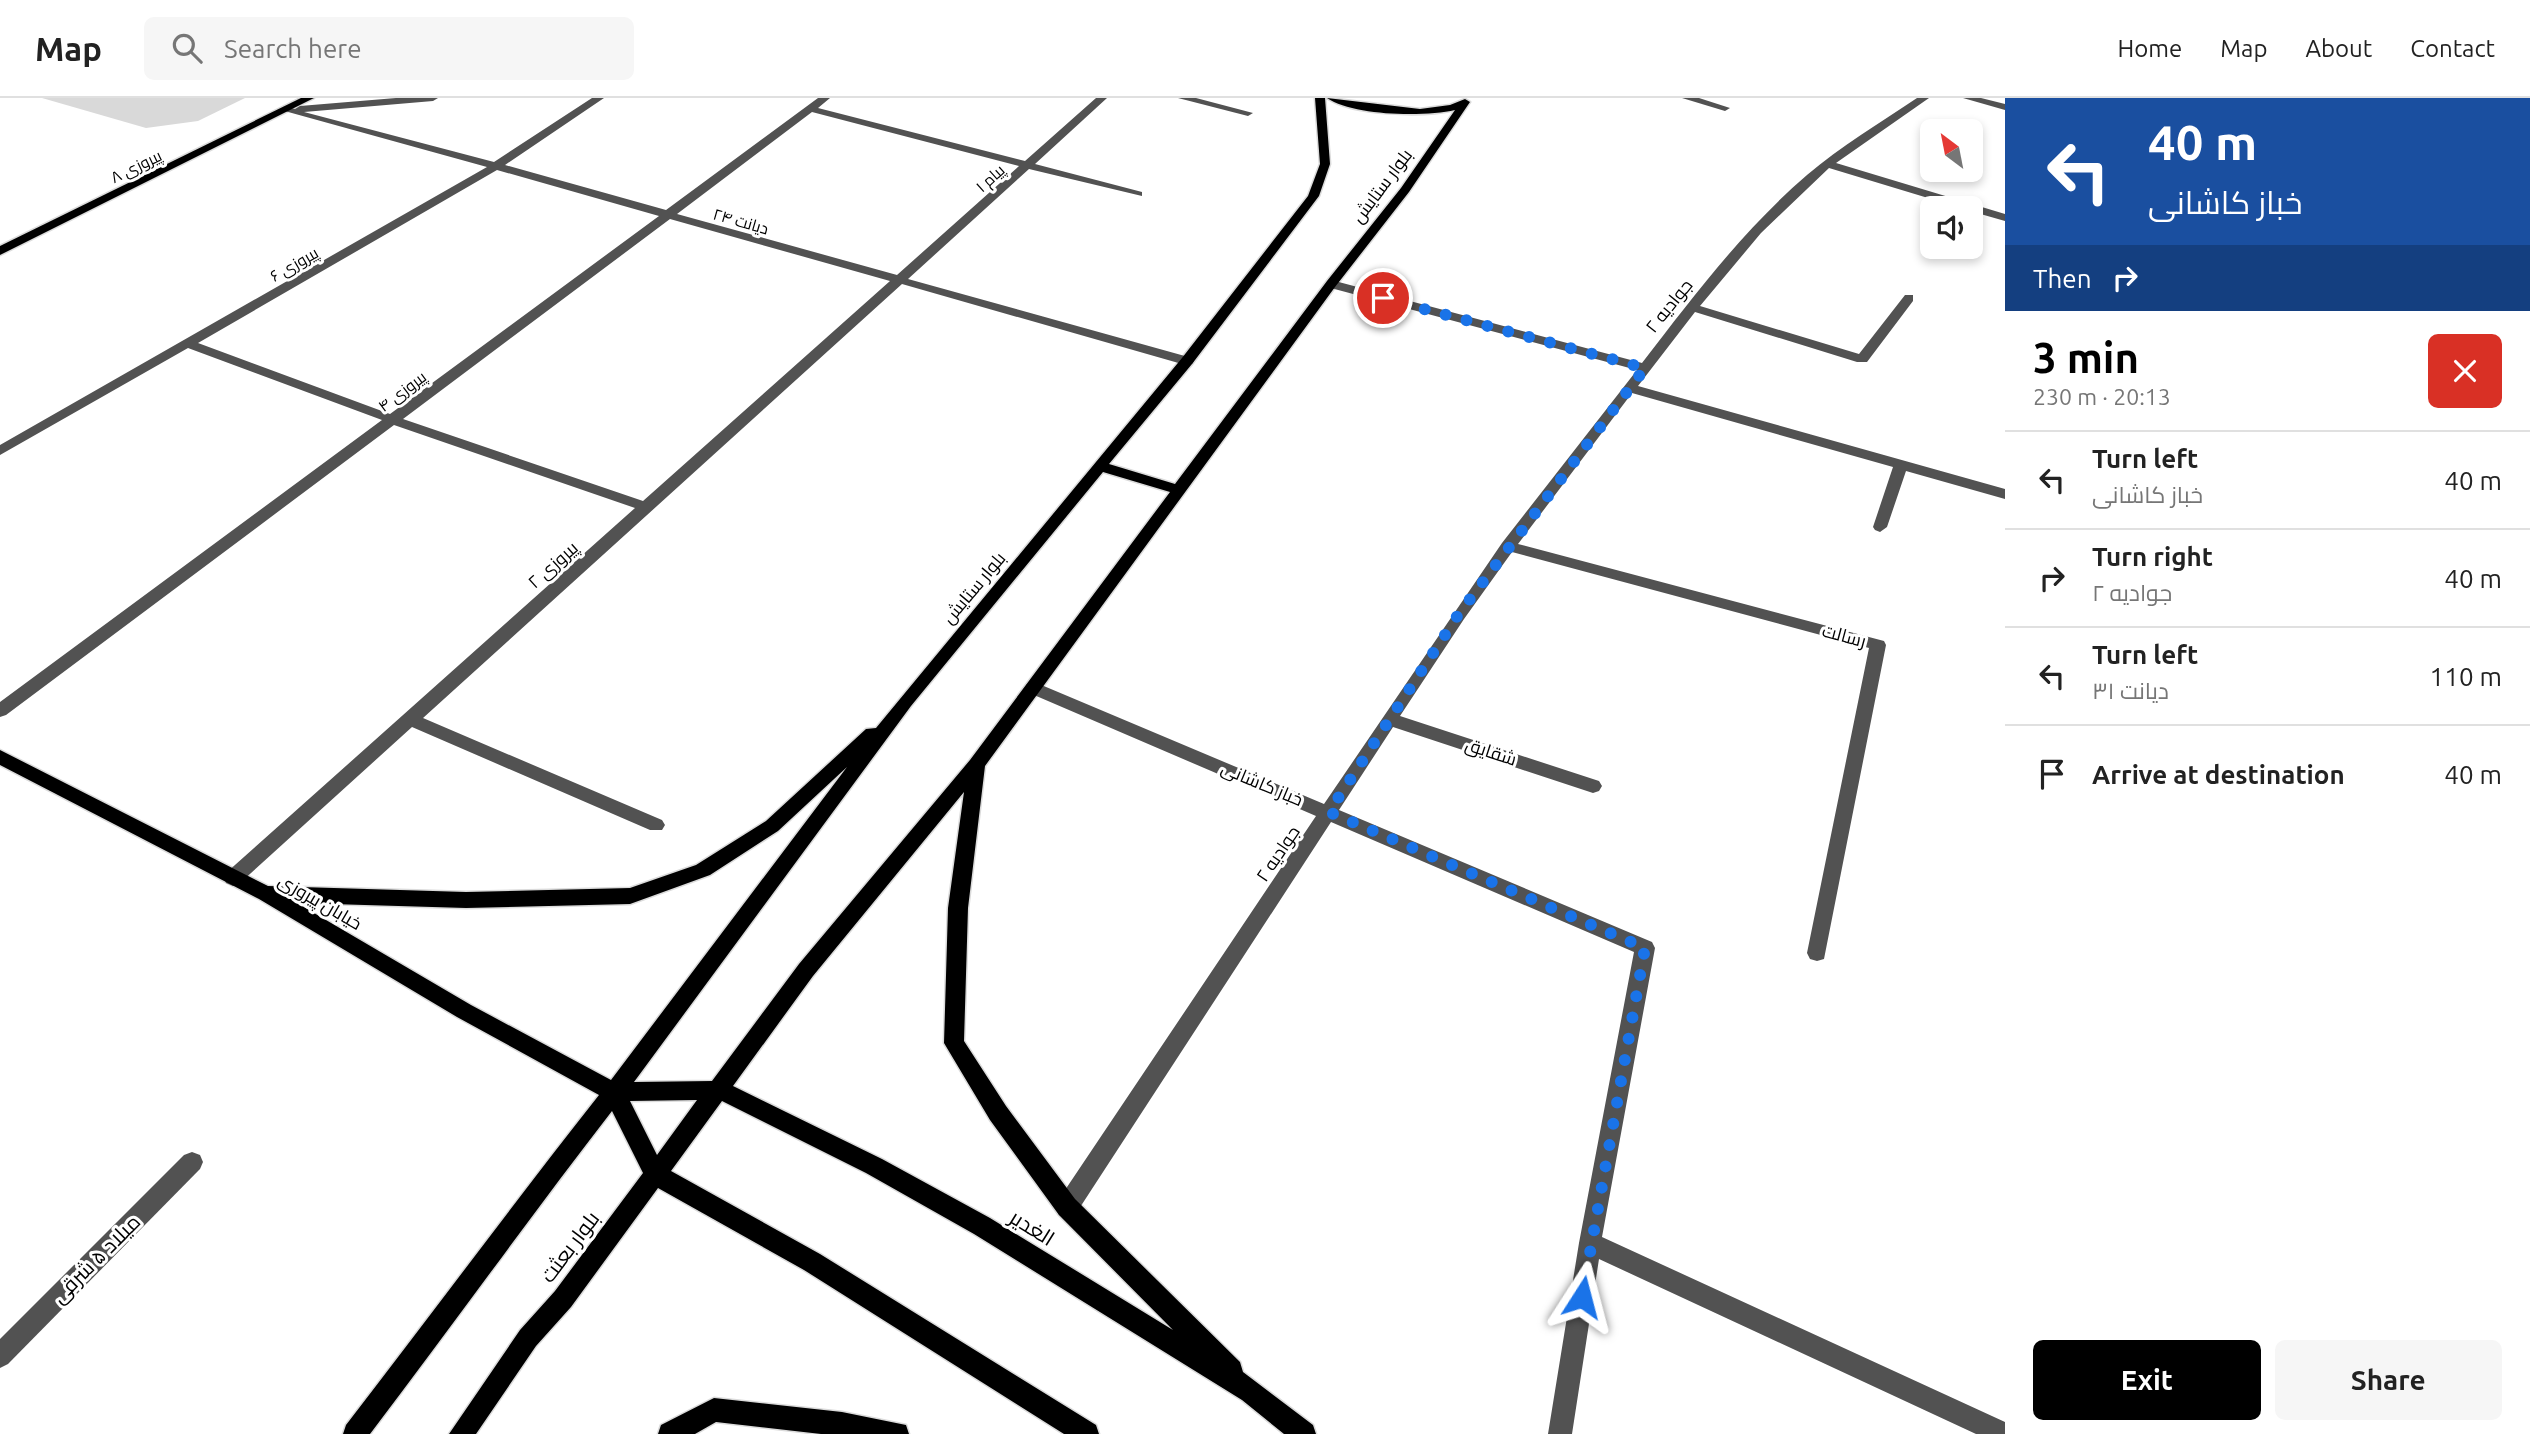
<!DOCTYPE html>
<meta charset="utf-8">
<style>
:root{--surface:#fff;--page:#f6f6f6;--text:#222;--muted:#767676;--line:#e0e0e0;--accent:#000}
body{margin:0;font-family:Ubuntu,Cairo,sans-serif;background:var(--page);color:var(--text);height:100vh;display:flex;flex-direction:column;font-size:26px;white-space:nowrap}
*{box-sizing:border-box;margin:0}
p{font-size:23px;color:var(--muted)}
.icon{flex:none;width:38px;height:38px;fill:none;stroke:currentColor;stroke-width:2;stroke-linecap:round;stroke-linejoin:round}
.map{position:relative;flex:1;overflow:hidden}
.panel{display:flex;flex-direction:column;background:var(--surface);width:525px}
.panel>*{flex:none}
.guide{background:#1a4fa0;color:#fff;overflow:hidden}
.needle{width:46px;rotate:328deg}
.buttons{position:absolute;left:1920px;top:21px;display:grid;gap:14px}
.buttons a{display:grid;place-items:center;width:63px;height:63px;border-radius:10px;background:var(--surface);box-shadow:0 4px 10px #0003;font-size:35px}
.pin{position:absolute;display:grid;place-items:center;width:60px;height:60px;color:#fff;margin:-30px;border:4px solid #fff;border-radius:50%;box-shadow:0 2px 7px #0007}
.me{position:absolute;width:77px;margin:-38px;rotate:9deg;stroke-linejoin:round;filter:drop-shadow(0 0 5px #0008)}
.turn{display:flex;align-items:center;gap:24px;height:147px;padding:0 28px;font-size:32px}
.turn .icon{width:91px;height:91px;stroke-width:2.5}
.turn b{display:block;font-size:49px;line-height:60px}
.then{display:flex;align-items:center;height:66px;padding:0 28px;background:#0003;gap:14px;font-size:26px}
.round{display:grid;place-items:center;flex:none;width:74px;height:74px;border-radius:10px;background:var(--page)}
.overview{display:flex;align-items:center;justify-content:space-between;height:119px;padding:0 28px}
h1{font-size:42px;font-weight:700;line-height:52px;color:var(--accent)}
.cta{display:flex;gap:14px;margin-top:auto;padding:14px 28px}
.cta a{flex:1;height:80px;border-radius:10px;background:var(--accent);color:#fff;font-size:28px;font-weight:700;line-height:80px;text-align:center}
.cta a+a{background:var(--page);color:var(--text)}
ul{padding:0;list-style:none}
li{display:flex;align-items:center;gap:21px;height:98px;padding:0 28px;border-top:2px solid var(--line)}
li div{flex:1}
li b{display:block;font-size:26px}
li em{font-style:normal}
header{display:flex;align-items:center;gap:42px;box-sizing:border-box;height:98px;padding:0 35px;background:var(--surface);border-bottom:2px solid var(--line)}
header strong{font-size:33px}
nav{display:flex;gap:38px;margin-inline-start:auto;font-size:24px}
.search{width:490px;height:63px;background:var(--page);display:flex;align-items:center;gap:18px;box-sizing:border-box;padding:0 24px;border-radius:10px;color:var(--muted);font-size:26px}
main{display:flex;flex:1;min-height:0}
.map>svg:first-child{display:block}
.green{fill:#d9d9d9}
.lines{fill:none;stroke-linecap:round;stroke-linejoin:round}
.major-casing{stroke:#dbdbdb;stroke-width:3}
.minor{fill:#525252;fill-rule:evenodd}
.major{fill:#000;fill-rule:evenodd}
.route{stroke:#1a73e8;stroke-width:12;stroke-dasharray:0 21.6}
.labels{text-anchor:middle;stroke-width:6;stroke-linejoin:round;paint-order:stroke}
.far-street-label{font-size:16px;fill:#000;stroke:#fff}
.street-label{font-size:18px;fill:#000;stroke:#fff}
.near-street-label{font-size:21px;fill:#000;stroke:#fff}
</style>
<header>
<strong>Map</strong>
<div class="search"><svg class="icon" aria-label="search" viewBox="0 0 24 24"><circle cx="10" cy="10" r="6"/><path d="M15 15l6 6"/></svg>Search here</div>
<nav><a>Home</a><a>Map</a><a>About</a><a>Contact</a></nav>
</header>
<main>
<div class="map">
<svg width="2005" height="1336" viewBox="0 0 2005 1336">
<rect width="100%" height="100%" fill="#fff"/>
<!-- green -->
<polygon class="green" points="42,0 245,0 198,23 146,30"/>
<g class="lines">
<!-- major casing -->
<g class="major-casing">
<g id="major">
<polygon points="301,0 314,0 0,157 0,148"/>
<path d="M 1315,0 L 1325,0 L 1330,66 L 1319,98 L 1192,266 L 1109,366 L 1175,386 L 1327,183 L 1401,90 L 1455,12 C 1424,19 1353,18 1327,0 L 1420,11 L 1450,7 L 1465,1 L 1470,4 L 1409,94 L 1335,189 L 985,668 L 968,810 L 964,943 L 1006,1008 L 1075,1101 L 1240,1264 L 1243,1274 L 1313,1327 L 1316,1336 L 1284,1336 L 1242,1302 L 974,1136 L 866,1075 L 722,1003 L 671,1073 L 820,1156 L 1096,1327 L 1099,1336 L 1064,1336 L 804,1172 L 658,1090 L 571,1209 L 536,1248 L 476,1336 L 449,1336 L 520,1232 L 555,1193 L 643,1075 L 612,1013 C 530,1119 452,1228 370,1336 L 343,1336 L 346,1327 C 431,1217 513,1106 599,997 L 457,919 L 259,801 L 0,667 L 0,652 L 268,788 L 466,794 L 630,790 L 696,767 L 766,723 L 866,631 L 876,630 L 1182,260 L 1308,98 L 1320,66 ZM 1103,374 L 1170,394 L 970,662 L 799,866 L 712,983 L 634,984 L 911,608 ZM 847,669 L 611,982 L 471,907 L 297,805 L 466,810 L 630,806 L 710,777 L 778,733 ZM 964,694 L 948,810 L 944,945 L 990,1022 L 1059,1117 L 1173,1232 L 990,1120 L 882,1061 L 733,988 L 813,878 ZM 697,1002 L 657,1057 L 630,1003 Z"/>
<polygon points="714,1300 842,1314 906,1327 909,1336 821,1336 716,1324 695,1336 658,1336 661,1327"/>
</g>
</g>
<!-- minor -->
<g class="minor">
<path d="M 396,0 L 438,0 L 433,3 L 304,14 L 494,64 L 592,0 L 604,0 L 505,67 L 666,112 L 818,0 L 830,0 L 818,10 L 1025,63 L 1096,0 L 1107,0 L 1035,66 L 1142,94 L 1142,98 L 1029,71 L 908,181 L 1192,260 L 1194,263 L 1192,266 L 1182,266 L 902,186 L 423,620 L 662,722 L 665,727 L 662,732 L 650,732 L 412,629 L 240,785 L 233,788 L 226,785 L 224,780 L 226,775 L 635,410 L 394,327 L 6,617 L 0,619 L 0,604 L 382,322 L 188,250 L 0,357 L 0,347 L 487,69 L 281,12 L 286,9 L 295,11 L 300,8 ZM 812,14 L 1019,68 L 897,177 L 677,116 ZM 497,72 L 659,118 L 390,316 L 198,245 ZM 670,121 L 890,183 L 643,403 L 403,321 Z"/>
<polygon points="1178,0 1196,0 1253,15 1248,18"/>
<polygon points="1682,0 1699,0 1730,10 1725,13"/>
<path d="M 1917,0 L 1929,0 L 1836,65 L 2005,116 L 2005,123 L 1970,113 L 1970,110 L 1961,110 L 1829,70 L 1761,135 L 1700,208 L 1859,256 L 1905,197 L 1913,197 L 1913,203 L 1867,264 L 1857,264 L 1695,214 L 1638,288 L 2005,391 L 2005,401 L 1906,373 L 1887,429 L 1880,434 L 1875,432 L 1873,429 L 1893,369 L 1632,295 L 1518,446 L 1884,543 L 1886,547 L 1824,861 L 1817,863 L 1810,861 L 1807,855 L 1869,550 L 1512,454 L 1464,521 L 1400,618 L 1599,683 L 1602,688 L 1599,693 L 1593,695 L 1393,629 L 1339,712 L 1652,844 L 1655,850 L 1602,1139 L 2005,1324 L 2005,1336 L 1976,1336 L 1599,1161 L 1572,1336 L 1548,1336 L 1579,1145 L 1634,854 L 1331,724 L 1075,1117 L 1067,1120 L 1059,1117 L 1056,1109 L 1059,1101 L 1316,718 L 1027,594 L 1025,590 L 1027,586 L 1039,586 L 1324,706 L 1502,445 L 1637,272 L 1327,189 L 1327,183 L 1335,183 L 1642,265 C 1693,199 1743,132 1807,77 C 1841,48 1880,25 1917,0 Z"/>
<polygon points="1963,0 1981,0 2005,6 2005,12"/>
<polygon points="192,1054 200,1057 203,1064 200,1071 8,1266 0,1270 0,1241 184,1057"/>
</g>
<!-- major -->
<use href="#major" class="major"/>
</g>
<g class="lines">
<!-- route -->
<polyline class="route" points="1383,200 1645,270 1458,517 1329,714 1645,850 1582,1199"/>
</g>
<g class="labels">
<!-- far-street labels -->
<g class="far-street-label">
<text transform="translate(136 68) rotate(-26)" y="6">پیروزی ۸</text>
<text transform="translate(990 80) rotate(-42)" y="6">پیام ۱</text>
<text transform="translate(741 123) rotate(16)" y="6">دیانت ۲۴</text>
<text transform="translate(294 166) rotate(-30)" y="6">پیروزی ۶</text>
<text transform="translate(402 293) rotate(-37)" y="6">پیروزی ۴</text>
</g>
<!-- street labels -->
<g class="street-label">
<text transform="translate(1382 88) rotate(-53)" y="6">بلوار ستایش</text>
<text transform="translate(1669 208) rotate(-51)" y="6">جوادیه ۲</text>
<text transform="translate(553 467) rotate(-42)" y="6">پیروزی ۲</text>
<text transform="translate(974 490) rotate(-50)" y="6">بلوار ستایش</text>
<text transform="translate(1844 538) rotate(15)" y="6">رسالت</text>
<text transform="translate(1491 654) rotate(18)" y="6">شقایق</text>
<text transform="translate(1262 686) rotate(23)" y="6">خباز کاشانی</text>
<text transform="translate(1278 756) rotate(-56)" y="6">جوادیه ۲</text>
<text transform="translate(320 804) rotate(30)" y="6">خیابان پیروزی</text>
</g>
<!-- near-street labels -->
<g class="near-street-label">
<text transform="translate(1032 1130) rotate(32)" y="7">الغدیر</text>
<text transform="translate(570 1149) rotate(-53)" y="7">بلوار بعثت</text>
<text transform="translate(96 1161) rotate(-45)" y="7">میلاد ۵ شرقی</text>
</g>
</g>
</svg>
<div class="buttons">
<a><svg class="needle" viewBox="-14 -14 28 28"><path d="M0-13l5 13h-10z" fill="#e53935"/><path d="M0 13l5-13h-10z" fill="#767676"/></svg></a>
<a><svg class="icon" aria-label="sound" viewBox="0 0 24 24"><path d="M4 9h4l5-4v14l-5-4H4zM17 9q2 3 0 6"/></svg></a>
</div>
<div class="pin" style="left:1383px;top:200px;background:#d93025"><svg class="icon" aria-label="arrive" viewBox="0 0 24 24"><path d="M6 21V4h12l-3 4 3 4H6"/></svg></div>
<svg class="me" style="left:1582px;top:1199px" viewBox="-20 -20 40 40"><path d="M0-17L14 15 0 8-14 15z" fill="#1a73e8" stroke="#fff" stroke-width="4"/></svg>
</div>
<section class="panel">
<div class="guide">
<div class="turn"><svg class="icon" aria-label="left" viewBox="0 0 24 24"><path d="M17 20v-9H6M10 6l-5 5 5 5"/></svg><div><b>40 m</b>خباز کاشانی</div></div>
<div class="then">Then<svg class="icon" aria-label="right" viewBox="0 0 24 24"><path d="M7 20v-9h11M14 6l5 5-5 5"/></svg></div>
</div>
<div class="overview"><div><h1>3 min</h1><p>230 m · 20:13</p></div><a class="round" style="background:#d93025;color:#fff"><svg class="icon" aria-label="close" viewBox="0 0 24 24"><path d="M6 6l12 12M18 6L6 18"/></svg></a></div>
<ul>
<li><svg class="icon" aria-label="left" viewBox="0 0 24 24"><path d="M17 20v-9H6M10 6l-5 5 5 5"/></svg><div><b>Turn left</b><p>خباز کاشانی</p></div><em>40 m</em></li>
<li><svg class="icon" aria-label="right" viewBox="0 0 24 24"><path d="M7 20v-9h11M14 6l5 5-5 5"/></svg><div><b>Turn right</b><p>جوادیه ۲</p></div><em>40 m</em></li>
<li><svg class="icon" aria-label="left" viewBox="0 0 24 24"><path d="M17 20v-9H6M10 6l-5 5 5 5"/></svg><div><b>Turn left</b><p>دیانت ۳۱</p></div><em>110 m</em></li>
<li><svg class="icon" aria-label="arrive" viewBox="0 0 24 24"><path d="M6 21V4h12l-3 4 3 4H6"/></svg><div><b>Arrive at destination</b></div><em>40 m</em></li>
</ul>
<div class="cta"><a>Exit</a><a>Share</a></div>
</section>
</main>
